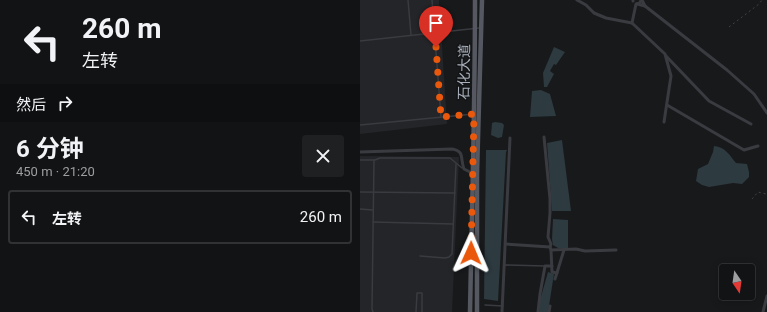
<!DOCTYPE html>
<html lang="zh">
<meta charset="utf-8">
<style>
:root{--surface:#121314;--page:#1f2022;--text:#f1f3f6;--muted:#9c9ea0;--line:#313234}
body{margin:0;font-family:Roboto,"Noto Sans SC",sans-serif;background:var(--page);color:var(--text);height:100vh;display:flex;flex-direction:column;font-size:15px;white-space:nowrap}
*{box-sizing:border-box;margin:0}
p{font-size:13px;color:var(--muted)}
.icon{flex:none;width:22px;height:22px;fill:none;stroke:currentColor;stroke-width:2;stroke-linecap:round;stroke-linejoin:round}
.map{position:relative;flex:1;overflow:hidden}
.panel{display:flex;flex-direction:column;background:var(--surface);width:360px}
.panel>*{flex:none}
.hud{background:#121314;color:var(--text);overflow:hidden}
.needle{width:26px;rotate:167deg}
.tools{position:absolute;left:359px;top:264px;display:grid;gap:8px}
.tools a{display:grid;place-items:center;width:36px;height:36px;border-radius:4px;background:var(--surface);box-shadow:0 2px 10px #0003,0 0 0 1px var(--line);font-size:20px}
.pin{position:absolute;display:grid;place-items:center;width:34px;height:34px;color:#fff;margin:-41px -17px;border-radius:50% 50% 50% 0;rotate:-45deg;box-shadow:0 0 4px #0007}
.pin .icon{rotate:45deg}
.me{position:absolute;width:44px;margin:-22px;rotate:1deg;stroke-linejoin:round;filter:drop-shadow(0 0 3px #0008)}
.turn{display:flex;align-items:center;gap:14px;height:84px;padding:0 16px;font-size:18px}
.turn .icon{width:52px;height:52px;stroke-width:2.5}
.turn b{display:block;font-size:28px;line-height:34px}
.then{display:flex;align-items:center;height:38px;padding:0 16px;background:#0003;gap:8px;font-size:15px}
.round{display:grid;place-items:center;flex:none;width:42px;height:42px;border-radius:4px;background:var(--page)}
.head{display:flex;align-items:center;justify-content:space-between;height:68px;padding:0 16px}
h1{font-size:24px;font-weight:700;line-height:30px}
ul{padding:0;list-style:none}
li{display:flex;align-items:center;gap:12px;height:54px;margin:0 8px 6px;padding:0 8px;border:2px solid var(--line);border-radius:4px}
li div{flex:1}
li b{display:block;font-size:15px}
li em{font-style:normal}
main{display:flex;flex:1;min-height:0}
.map>svg:first-child{display:block}
.built{fill:#242528}
.water{fill:#2d3a40}
.lines{fill:none;stroke-linecap:round;stroke-linejoin:round}
.path{stroke:#3f4247;stroke-width:1;stroke-dasharray:2 3;stroke-linecap:butt}
.lane{stroke:#393b40;stroke-width:1.5}
.street{stroke:#393b40;stroke-width:3}
.primary{stroke:#555860;stroke-width:4.5}
.route{stroke:#ea580c;stroke-width:7;stroke-dasharray:0 12.6}
.labels{text-anchor:middle;stroke-width:3;stroke-linejoin:round;paint-order:stroke}
.street-label{font-size:14px;fill:#aab1bc;stroke:#131416}
</style>
<main>
<section class="panel">
<div class="hud">
<div class="turn"><svg class="icon" aria-label="left" viewBox="0 0 24 24"><path d="M17 20v-9H6M10 6l-5 5 5 5"/></svg><div><b>260 m</b>左转</div></div>
<div class="then">然后<svg class="icon" aria-label="right" viewBox="0 0 24 24"><path d="M7 20v-9h11M14 6l5 5-5 5"/></svg></div>
</div>
<div class="head"><div><h1>6 分钟</h1><p>450 m · 21:20</p></div><a class="round"><svg class="icon" aria-label="close" viewBox="0 0 24 24"><path d="M6 6l12 12M18 6L6 18"/></svg></a></div>
<ul>
<li><svg class="icon" aria-label="left" viewBox="0 0 24 24"><path d="M17 20v-9H6M10 6l-5 5 5 5"/></svg><div><b>左转</b></div><em>260 m</em></li>
</ul>
</section>
<div class="map">
<svg width="407" height="312" viewBox="0 0 407 312">
<rect width="100%" height="100%" fill="#18191b"/>
<!-- built -->
<g class="built">
<polygon points="0,0 79,0 87,124 0,134"/>
<polygon points="0,156 99,157 92,312 0,312"/>
</g>
<!-- water -->
<g class="water">
<polygon points="194,47 205,52 196,65 194,64 190,71 194,74 187,87 184,87 183,73"/>
<polygon points="181,90 190,94 196,116 170,117 172,91"/>
<polygon points="135,122 142,123 144,125 142,137 138,138 131,135 132,123"/>
<polygon points="202,140 211,211 192,211 187,143"/>
<path d="M 354,146 C 366,147 369,155 376,163 L 387,164 L 389,172 L 389,177 L 382,184 L 373,183 L 349,187 L 342,185 L 336,181 L 338,169 L 348,164 L 353,152 Z"/>
<polygon points="126,150 147,150 146,152 138,301 124,299"/>
<polygon points="193,219 208,220 208,248 198,248 193,245 192,239"/>
<polygon points="188,272 194,274 188,312 179,312 180,300"/>
</g>
<g class="lines">
<!-- path -->
<g class="path">
<polyline points="369,27 399,4 402,0"/>
<polyline points="392,199 398,192 406,194 407,195"/>
</g>
<!-- lane -->
<g class="lane">
<polyline points="48,0 51,35"/>
<polyline points="72,0 81,117"/>
<polyline points="0,41 119,28"/>
<polyline points="0,125 114,114"/>
<polyline points="0,160 15,160 20,158 90,158 102,168"/>
<polyline points="0,192 95,193"/>
<polyline points="0,209 13,210"/>
<polyline points="13,222 93,224"/>
<polyline points="60,256 85,258 89,257 92,254 96,164"/>
<polyline points="145,265 185,266"/>
<polyline points="125,305 143,306"/>
<polyline points="13,312 12,309 14,160"/>
<polyline points="56,312 57,293 62,293 62,312"/>
</g>
<!-- street -->
<g class="street">
<polyline points="217,0 226,5 234,13 246,18 272,23 276,4 280,3 281,0"/>
<polyline points="273,0 273,1"/>
<polyline points="277,4 285,6 282,0"/>
<polyline points="285,6 367,70 394,94 407,113"/>
<polyline points="272,23 305,54 311,76 304,122"/>
<polyline points="306,56 349,101 391,124"/>
<polyline points="307,105 384,150 398,146"/>
<polyline points="184,137 190,199 190,213 188,237 191,244 190,247"/>
<path d="M 0,152 L 92,149 C 105,151 100,159 104,169 L 114,174"/>
<polyline points="146,244 190,247 191,250 192,272 197,273"/>
<polyline points="191,250 216,249 225,251 256,250"/>
<polyline points="195,279 204,250"/>
<polyline points="142,312 150,138"/>
<polyline points="178,312 180,294 185,266 192,266"/>
<polyline points="189,312 190,306"/>
<polyline points="403,312 407,296"/>
</g>
<!-- primary -->
<g class="primary">
<path d="M 110,312 C 112,208 115,104 115,0"/>
<polyline points="117,312 117,174 122,0"/>
</g>
</g>
<g class="lines">
<!-- route -->
<polyline class="route" points="76,47 81,117 114,114 111,253"/>
</g>
<g class="labels">
<!-- street labels -->
<g class="street-label">
<text transform="translate(104 72) rotate(-89)" y="5">石化大道</text>
</g>
</g>
</svg>
<div class="tools">
<a><svg class="needle" viewBox="-14 -14 28 28"><path d="M0-13l5 13h-10z" fill="#e53935"/><path d="M0 13l5-13h-10z" fill="#9c9ea0"/></svg></a>
</div>
<div class="pin" style="left:76px;top:47px;background:#d93025"><svg class="icon" aria-label="arrive" viewBox="0 0 24 24"><path d="M6 21V4h12l-3 4 3 4H6"/></svg></div>
<svg class="me" style="left:111px;top:253px" viewBox="-20 -20 40 40"><path d="M0-17L14 15 0 8-14 15z" fill="#ea580c" stroke="#fff" stroke-width="4"/></svg>
</div>
</main>
